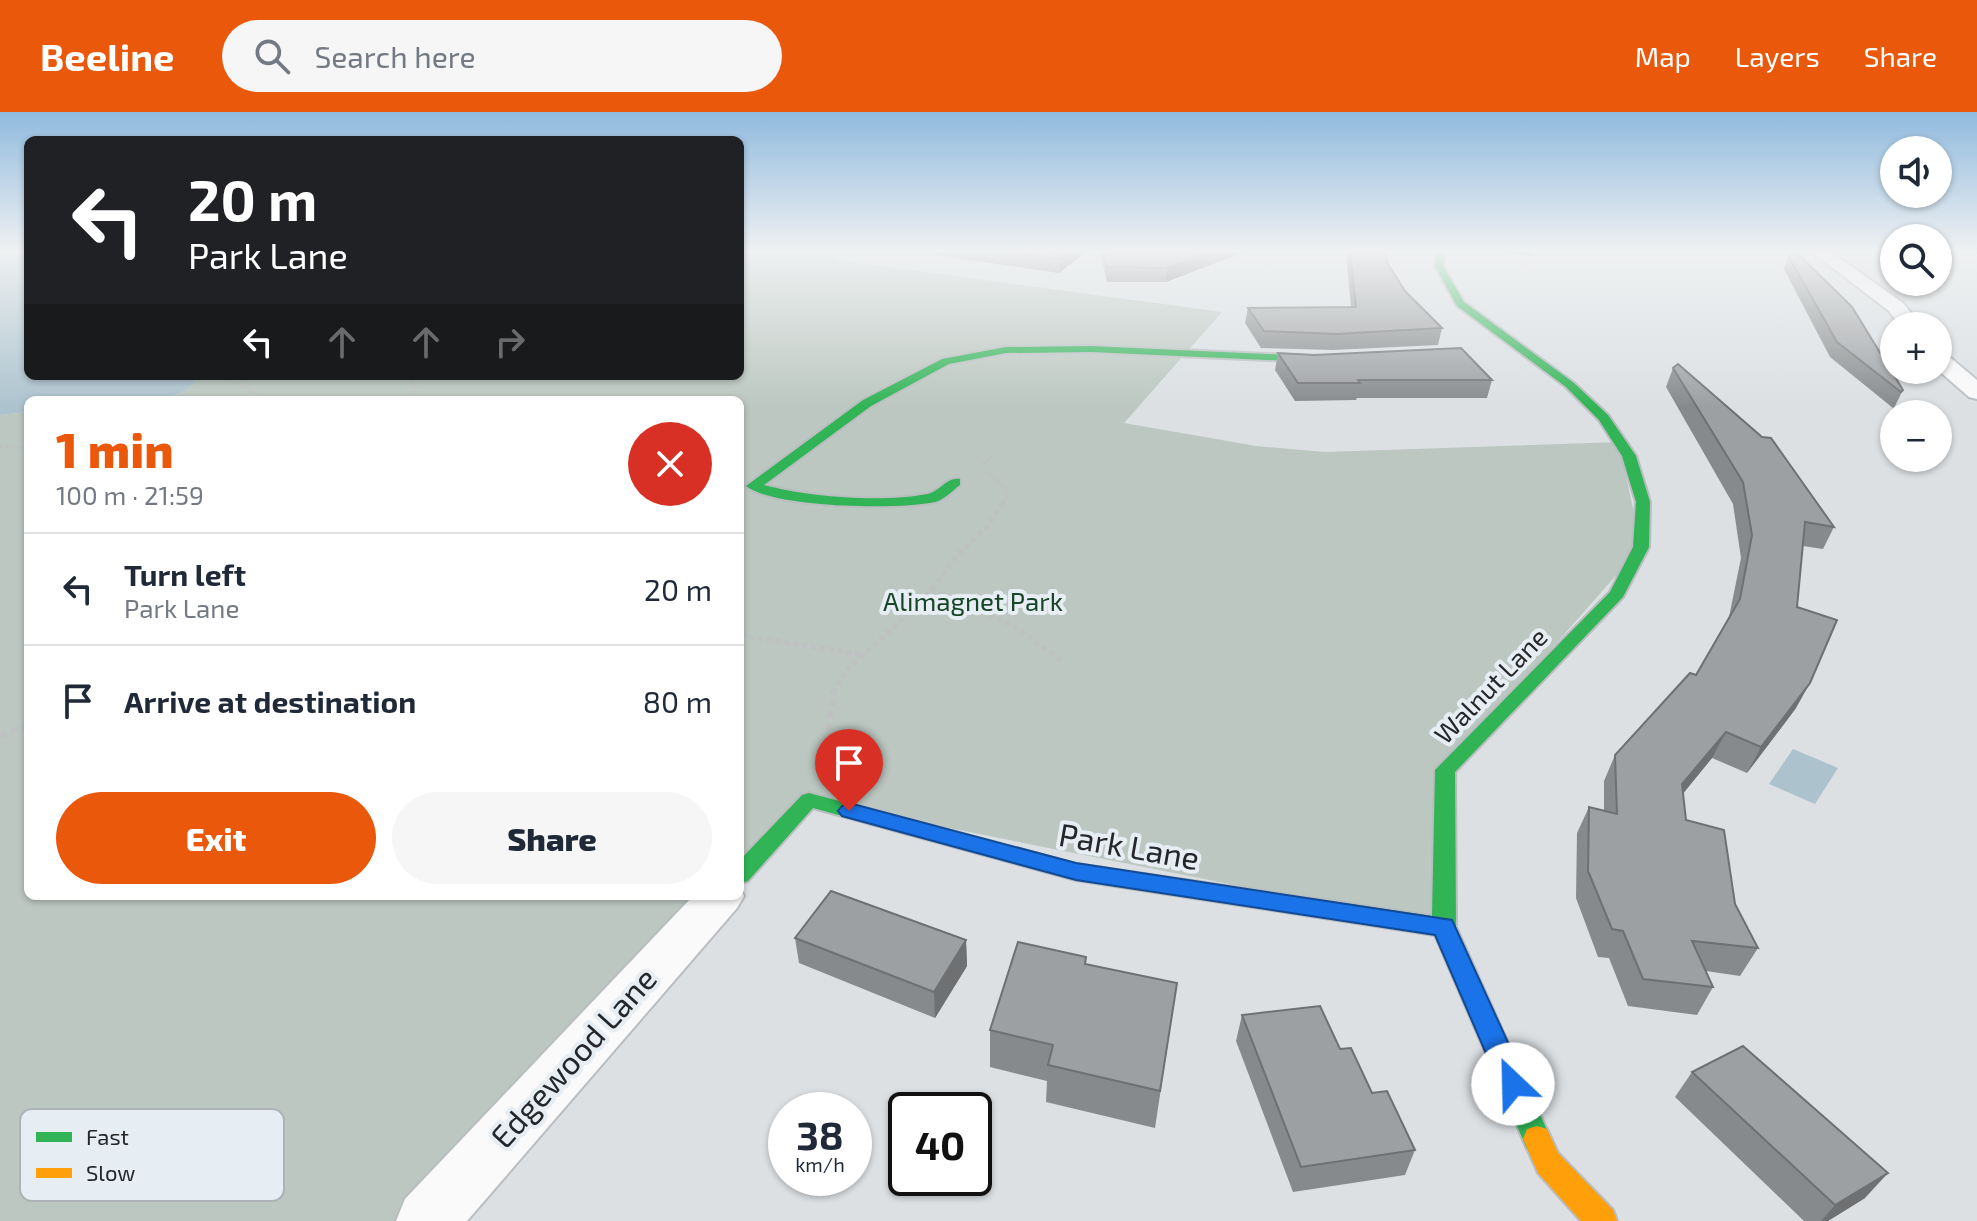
<!DOCTYPE html>
<meta charset="utf-8">
<style>
:root{--surface:#fff;--page:#f6f6f7;--text:#1f2937;--muted:#747a83;--line:#e0e1e3;--accent:#ea580c}
body{margin:0;font-family:"Exo 2",sans-serif;background:var(--page);color:var(--text);height:100vh;display:flex;flex-direction:column;font-size:30px;white-space:nowrap}
*{box-sizing:border-box;margin:0}
p{font-size:26px;color:var(--muted)}
.icon{flex:none;width:44px;height:44px;fill:none;stroke:currentColor;stroke-width:2;stroke-linecap:round;stroke-linejoin:round}
.map{position:relative;flex:1;overflow:hidden}
.drawer{position:absolute;left:24px;top:284px;width:720px;height:504px;display:flex;flex-direction:column;background:var(--surface);border-radius:12px;box-shadow:0 2px 6px #0004}
.drawer>*{flex:none}
.banner{position:absolute;left:24px;top:24px;width:720px;height:244px;border-radius:12px;box-shadow:0 2px 6px #0004;background:#202124;color:#fff;overflow:hidden}
.controls{position:absolute;left:1880px;top:24px;display:grid;gap:16px}
.controls a{display:grid;place-items:center;width:72px;height:72px;border-radius:50%;background:var(--surface);box-shadow:0 2px 6px #0004;font-size:40px}
.speed{position:absolute;left:768px;top:980px;display:flex;gap:16px;font-size:40px;font-weight:700;text-align:center}
.speed>*{display:grid;place-content:center;width:104px;height:104px;border-radius:50%;background:var(--surface);box-shadow:0 2px 6px #0004;line-height:1}
.speed small{font-size:20px;font-weight:400}
.speed .limit{border:4px solid #111;border-radius:12px;background:#fff;color:#111}
.pin{position:absolute;display:grid;place-items:center;width:68px;height:68px;color:#fff;margin:-82px -34px;border-radius:50% 50% 50% 0;rotate:-45deg;box-shadow:0 0 8px #0007}
.pin .icon{rotate:45deg}
.me{position:absolute;width:88px;margin:-44px;rotate:336deg;stroke-linejoin:round;filter:drop-shadow(0 0 6px #0008)}
.turn{display:flex;align-items:center;gap:28px;height:168px;padding:0 32px;font-size:36px}
.turn .icon{width:104px;height:104px;stroke-width:2.5}
.turn b{display:block;font-size:56px;line-height:68px}
.lanes{display:flex;align-items:center;height:76px;padding:0 32px;background:#0003;justify-content:center;gap:40px;direction:ltr}
.lanes .off{opacity:.35}
.round{display:grid;place-items:center;flex:none;width:84px;height:84px;border-radius:42px;background:var(--page)}
.overview{display:flex;align-items:center;justify-content:space-between;height:136px;padding:0 32px}
h1{font-size:48px;font-weight:800;line-height:60px;color:var(--accent)}
.primary-button{display:flex;gap:16px;margin-top:auto;padding:16px 32px}
.primary-button a{flex:1;height:92px;border-radius:48px;background:var(--accent);color:#fff;font-size:32px;font-weight:800;line-height:92px;text-align:center}
.primary-button a+a{background:var(--page);color:var(--text)}
ul{padding:0;list-style:none}
li{display:flex;align-items:center;gap:24px;height:112px;padding:0 32px;border-top:2px solid var(--line)}
li div{flex:1}
li b{display:block;font-size:30px}
li em{font-style:normal}
header{display:flex;align-items:center;gap:48px;box-sizing:border-box;height:112px;padding:0 40px;background:var(--accent);color:#fff}
header strong{font-size:38px}
nav{display:flex;gap:44px;margin-inline-start:auto;font-size:28px}
.search{width:560px;height:72px;background:var(--page);display:flex;align-items:center;gap:20px;box-sizing:border-box;padding:0 28px;border-radius:44px;color:var(--muted);font-size:30px}
.map>svg:first-child{display:block}
.green{fill:#bbc7c0}
.water{fill:#acc3ce}
.lines{fill:none;stroke-linecap:round;stroke-linejoin:round}
.street-casing{stroke:#babdc0;stroke-width:4}
.fast-casing{stroke:#babdc0;stroke-width:4}
.slow-casing{stroke:#babdc0;stroke-width:4}
.path-far2{stroke:#bec0c1;stroke-width:3;stroke-dasharray:3 2;stroke-linecap:butt}
.path-far1{stroke:#bec0c1;stroke-width:5;stroke-dasharray:5 4;stroke-linecap:butt}
.path{stroke:#bec0c1;stroke-width:6;stroke-dasharray:7 5;stroke-linecap:butt}
.street{fill:#fafafb;fill-rule:evenodd}
.fast{fill:#30b455;fill-rule:evenodd}
.slow{fill:#ff9f0a;fill-rule:evenodd}
.wall{fill:#878a8c}
.shaded-wall{fill:#6e7072}
.building{fill:#9da0a3;stroke:#6e7072;stroke-width:2}
.route{fill:#1a73e8;stroke:#114b97;stroke-width:2}
.labels{text-anchor:middle;stroke-width:8;stroke-linejoin:round;paint-order:stroke}
.park-label{font-size:26px;fill:#184527;stroke:#e6edf3}
.street-label{font-size:26px;fill:#242729;stroke:#e6edf3}
.near-street-label{font-size:32px;fill:#242729;stroke:#e6edf3}
.key{fill:#e6edf3;stroke:#acb2b6;stroke-width:2}
.key-label{font-size:22px;fill:#242729}
</style>
<header>
<strong>Beeline</strong>
<div class="search"><svg class="icon" aria-label="search" viewBox="0 0 24 24"><circle cx="10" cy="10" r="6"/><path d="M15 15l6 6"/></svg>Search here</div>
<nav><a>Map</a><a>Layers</a><a>Share</a></nav>
</header>
<div class="map">
<svg width="1977" height="1109" viewBox="0 0 1977 1109">
<rect width="100%" height="100%" fill="#dce0e3"/>
<!-- green -->
<g class="green">
<polygon points="740,140 830,140 837,148 1222,200 1124,311 1256,334 1325,340 1619,330 1641,435 1445,658 1444,815 809,688 740,763 740,288 163,288 187,278 202,264 740,264"/>
<polygon points="28,300 28,784 721,784 427,1109 0,1109 0,303"/>
</g>
<!-- water -->
<g class="water">
<polygon points="0,140 28,140 28,264 202,264 187,278 163,288 28,288 28,300 0,303"/>
<polygon points="1793,637 1838,656 1815,692 1769,672"/>
</g>
<g class="lines">
<!-- street casing -->
<g class="street-casing">
<g id="street">
<polygon points="1812,140 1831,140 1903,191 1921,214 1900,214 1889,199"/>
<polygon points="1938,240 1946,242 1977,268 1977,287 1969,285 1938,258"/>
<polygon points="740,776 744,784 737,796 467,1109 396,1109 405,1087 693,784 740,784"/>
</g>
</g>
<!-- fast casing -->
<g class="fast-casing">
<g id="fast">
<polygon points="1437,140 1445,140 1443,154 1464,190 1574,271 1608,303 1636,344 1650,390 1649,435 1623,485 1455,660 1456,815 1551,1027 1547,1037 1537,1040 1527,1037 1435,823 1076,768 813,696 748,769 740,771 740,748 802,683 809,681 1076,752 1432,804 1435,658 1610,480 1633,435 1636,390 1622,344 1599,308 1566,275 1457,194 1435,154"/>
<path d="M 1091,234 L 1335,245 L 1341,248 L 1335,251 L 1091,240 L 1006,241 L 949,252 L 871,294 L 764,373 C 809,385 881,391 927,382 C 940,380 946,365 960,367 L 960,373 C 952,379 944,388 935,390 C 898,398 774,396 746,374 L 863,288 L 942,247 L 1006,235 Z"/>
</g>
</g>
<!-- slow casing -->
<g class="slow-casing">
<polygon id="slow" points="1537,1014 1547,1017 1558,1041 1613,1098 1617,1109 1581,1109 1538,1061 1523,1027 1527,1017"/>
</g>
<!-- path-far2 -->
<g class="path-far2">
<polyline points="226,264 266,288"/>
<polyline points="411,264 417,288"/>
<polyline points="0,334 28,336"/>
<polyline points="983,352 991,344"/>
<polyline points="986,359 1005,375 1008,383 1003,391"/>
</g>
<!-- path-far1 -->
<g class="path-far1">
<polyline points="931,477 1014,514 1058,546 1058,555"/>
<polyline points="740,523 863,543"/>
<polyline points="837,573 844,561 925,486 957,443 986,416 1004,389"/>
</g>
<!-- path -->
<g class="path">
<polyline points="0,624 28,613"/>
<polyline points="825,654 833,581 838,571"/>
</g>
<!-- street -->
<use href="#street" class="street"/>
<!-- fast -->
<use href="#fast" class="fast"/>
<!-- slow -->
<use href="#slow" class="slow"/>
</g>
<!-- wall -->
<g class="wall">
<polygon points="936,140 1085,140 1059,161 936,143"/>
<polygon points="1100,140 1244,140 1166,170 1107,170"/>
<polygon points="1346,140 1385,140 1388,152 1405,179 1442,216 1438,233 1333,238 1261,236 1245,211 1248,196 1351,195"/>
<polygon points="1500,140 1534,140 1533,144"/>
<polygon points="1789,145 1903,278 1895,294 1893,296 1830,245 1784,157"/>
<polygon points="1278,241 1492,268 1487,286 1357,286 1356,288 1295,289 1275,258"/>
<polygon points="1673,256 1834,415 1823,437 1803,434 1797,495 1796,596 1747,661 1712,646 1683,681 1686,708 1735,792 1758,836 1740,864 1706,859 1713,875 1697,903 1628,894 1609,846 1598,845 1576,786 1577,721 1589,695 1604,699 1604,669 1615,643 1696,563 1729,505 1741,446 1733,392 1666,275"/>
<polygon points="795,826 966,828 967,854 935,906 799,851"/>
<polygon points="1086,845 1085,852 1177,871 1155,1016 1046,990 1047,969 990,955 990,918"/>
<polygon points="1242,903 1340,937 1415,1038 1405,1063 1293,1080 1236,929"/>
<polygon points="1692,960 1865,1086 1828,1109 1804,1109 1675,985"/>
</g>
<!-- shaded-wall -->
<g class="shaded-wall">
<polygon points="1069,140 1085,140 1059,161 1059,147"/>
<polygon points="1210,140 1244,140 1166,170 1167,156"/>
<polygon points="1810,571 1796,596 1747,661 1761,635"/>
<polygon points="1726,620 1712,646 1669,699 1682,672"/>
<polygon points="966,828 967,854 935,906 934,880"/>
<polygon points="1888,1061 1865,1086 1828,1109 1821,1109 1835,1093"/>
</g>
<!-- building -->
<g class="building">
<polygon points="1006,140 1069,140 1059,147"/>
<polygon points="1104,140 1210,140 1167,156 1107,155"/>
<polygon points="1350,140 1385,140 1388,152 1405,179 1442,216 1336,222 1264,219 1248,196 1356,195"/>
<polygon points="1796,140 1852,195 1903,278 1901,280 1837,230 1789,145"/>
<polygon points="1461,236 1492,268 1358,268 1360,271 1298,271 1278,241 1314,243"/>
<polygon points="1678,252 1762,325 1771,326 1834,415 1805,410 1797,495 1837,508 1810,571 1761,635 1726,620 1682,672 1686,708 1724,718 1735,792 1758,836 1692,829 1713,875 1643,867 1623,819 1612,817 1588,759 1589,695 1617,702 1615,643 1690,561 1696,563 1740,487 1752,423 1743,370 1673,256"/>
<polygon points="831,779 966,828 934,880 795,826"/>
<polygon points="1018,830 1086,845 1085,852 1177,871 1160,979 1048,953 1053,933 990,918"/>
<polygon points="1320,894 1340,937 1351,936 1372,981 1387,979 1415,1038 1301,1055 1242,903"/>
<polygon points="1743,934 1888,1061 1835,1093 1692,960"/>
</g>
<!-- sky -->
<linearGradient id="sky" x2="0" y2="1"><stop stop-color="#90bade"/><stop offset="0.47" stop-color="#eff1f2"/><stop offset="1" stop-color="#eff1f2" stop-opacity="0"/></linearGradient>
<rect width="1977" height="295" fill="url(#sky)"/>
<!-- route -->
<polygon class="route" points="849,691 1076,751 1452,808 1527,972 1523,981 1513,984 1503,981 1435,823 1076,768 842,704 838,699 842,694"/>
<g class="labels">
<!-- park labels -->
<g class="park-label">
<text x="973" y="499">Alimagnet Park</text>
</g>
<!-- street labels -->
<g class="street-label">
<text transform="translate(1491 574) rotate(-46)" y="9">Walnut Lane</text>
</g>
<!-- near-street labels -->
<g class="near-street-label">
<text transform="translate(1129 735) rotate(10)" y="11">Park Lane</text>
<text transform="translate(574 946) rotate(-48)" y="11">Edgewood Lane</text>
</g>
</g>
<!-- legend -->
<rect x="20" y="997" width="264" height="92" rx="12" class="key"/>
<rect x="36" y="1020" width="36" height="10" fill="#30b455"/>
<rect x="36" y="1056" width="36" height="10" fill="#ff9f0a"/>
<g class="key-label">
<text x="86" y="1033">Fast</text>
<text x="86" y="1069">Slow</text>
</g>
</svg>
<div class="controls">
<a><svg class="icon" aria-label="sound" viewBox="0 0 24 24"><path d="M4 9h4l5-4v14l-5-4H4zM17 9q2 3 0 6"/></svg></a>
<a><svg class="icon" aria-label="search" viewBox="0 0 24 24"><circle cx="10" cy="10" r="6"/><path d="M15 15l6 6"/></svg></a>
<a>+</a>
<a>−</a>
</div>
<div class="speed"><div>38<small>km/h</small></div><div class="limit">40</div></div>
<div class="pin" style="left:849px;top:699px;background:#d93025"><svg class="icon" aria-label="arrive" viewBox="0 0 24 24"><path d="M6 21V4h12l-3 4 3 4H6"/></svg></div>
<svg class="me" style="left:1513px;top:972px" viewBox="-20 -20 40 40"><circle r="19" fill="#fff"/><path d="M0-13L10 11 0 6-10 11z" fill="#1a73e8"/></svg>
<div class="banner">
<div class="turn"><svg class="icon" aria-label="left" viewBox="0 0 24 24"><path d="M17 20v-9H6M10 6l-5 5 5 5"/></svg><div><b>20 m</b>Park Lane</div></div>
<div class="lanes"><svg class="icon" aria-label="left" viewBox="0 0 24 24"><path d="M17 20v-9H6M10 6l-5 5 5 5"/></svg><svg class="icon off" aria-label="ahead" viewBox="0 0 24 24"><path d="M12 20V5M6 11l6-6 6 6"/></svg><svg class="icon off" aria-label="ahead" viewBox="0 0 24 24"><path d="M12 20V5M6 11l6-6 6 6"/></svg><svg class="icon off" aria-label="right" viewBox="0 0 24 24"><path d="M7 20v-9h11M14 6l5 5-5 5"/></svg></div>
</div>
<section class="drawer">
<div class="overview"><div><h1>1 min</h1><p>100 m · 21:59</p></div><a class="round" style="background:#d93025;color:#fff"><svg class="icon" aria-label="close" viewBox="0 0 24 24"><path d="M6 6l12 12M18 6L6 18"/></svg></a></div>
<ul>
<li><svg class="icon" aria-label="left" viewBox="0 0 24 24"><path d="M17 20v-9H6M10 6l-5 5 5 5"/></svg><div><b>Turn left</b><p>Park Lane</p></div><em>20 m</em></li>
<li><svg class="icon" aria-label="arrive" viewBox="0 0 24 24"><path d="M6 21V4h12l-3 4 3 4H6"/></svg><div><b>Arrive at destination</b></div><em>80 m</em></li>
</ul>
<div class="primary-button"><a>Exit</a><a>Share</a></div>
</section>
</div>
